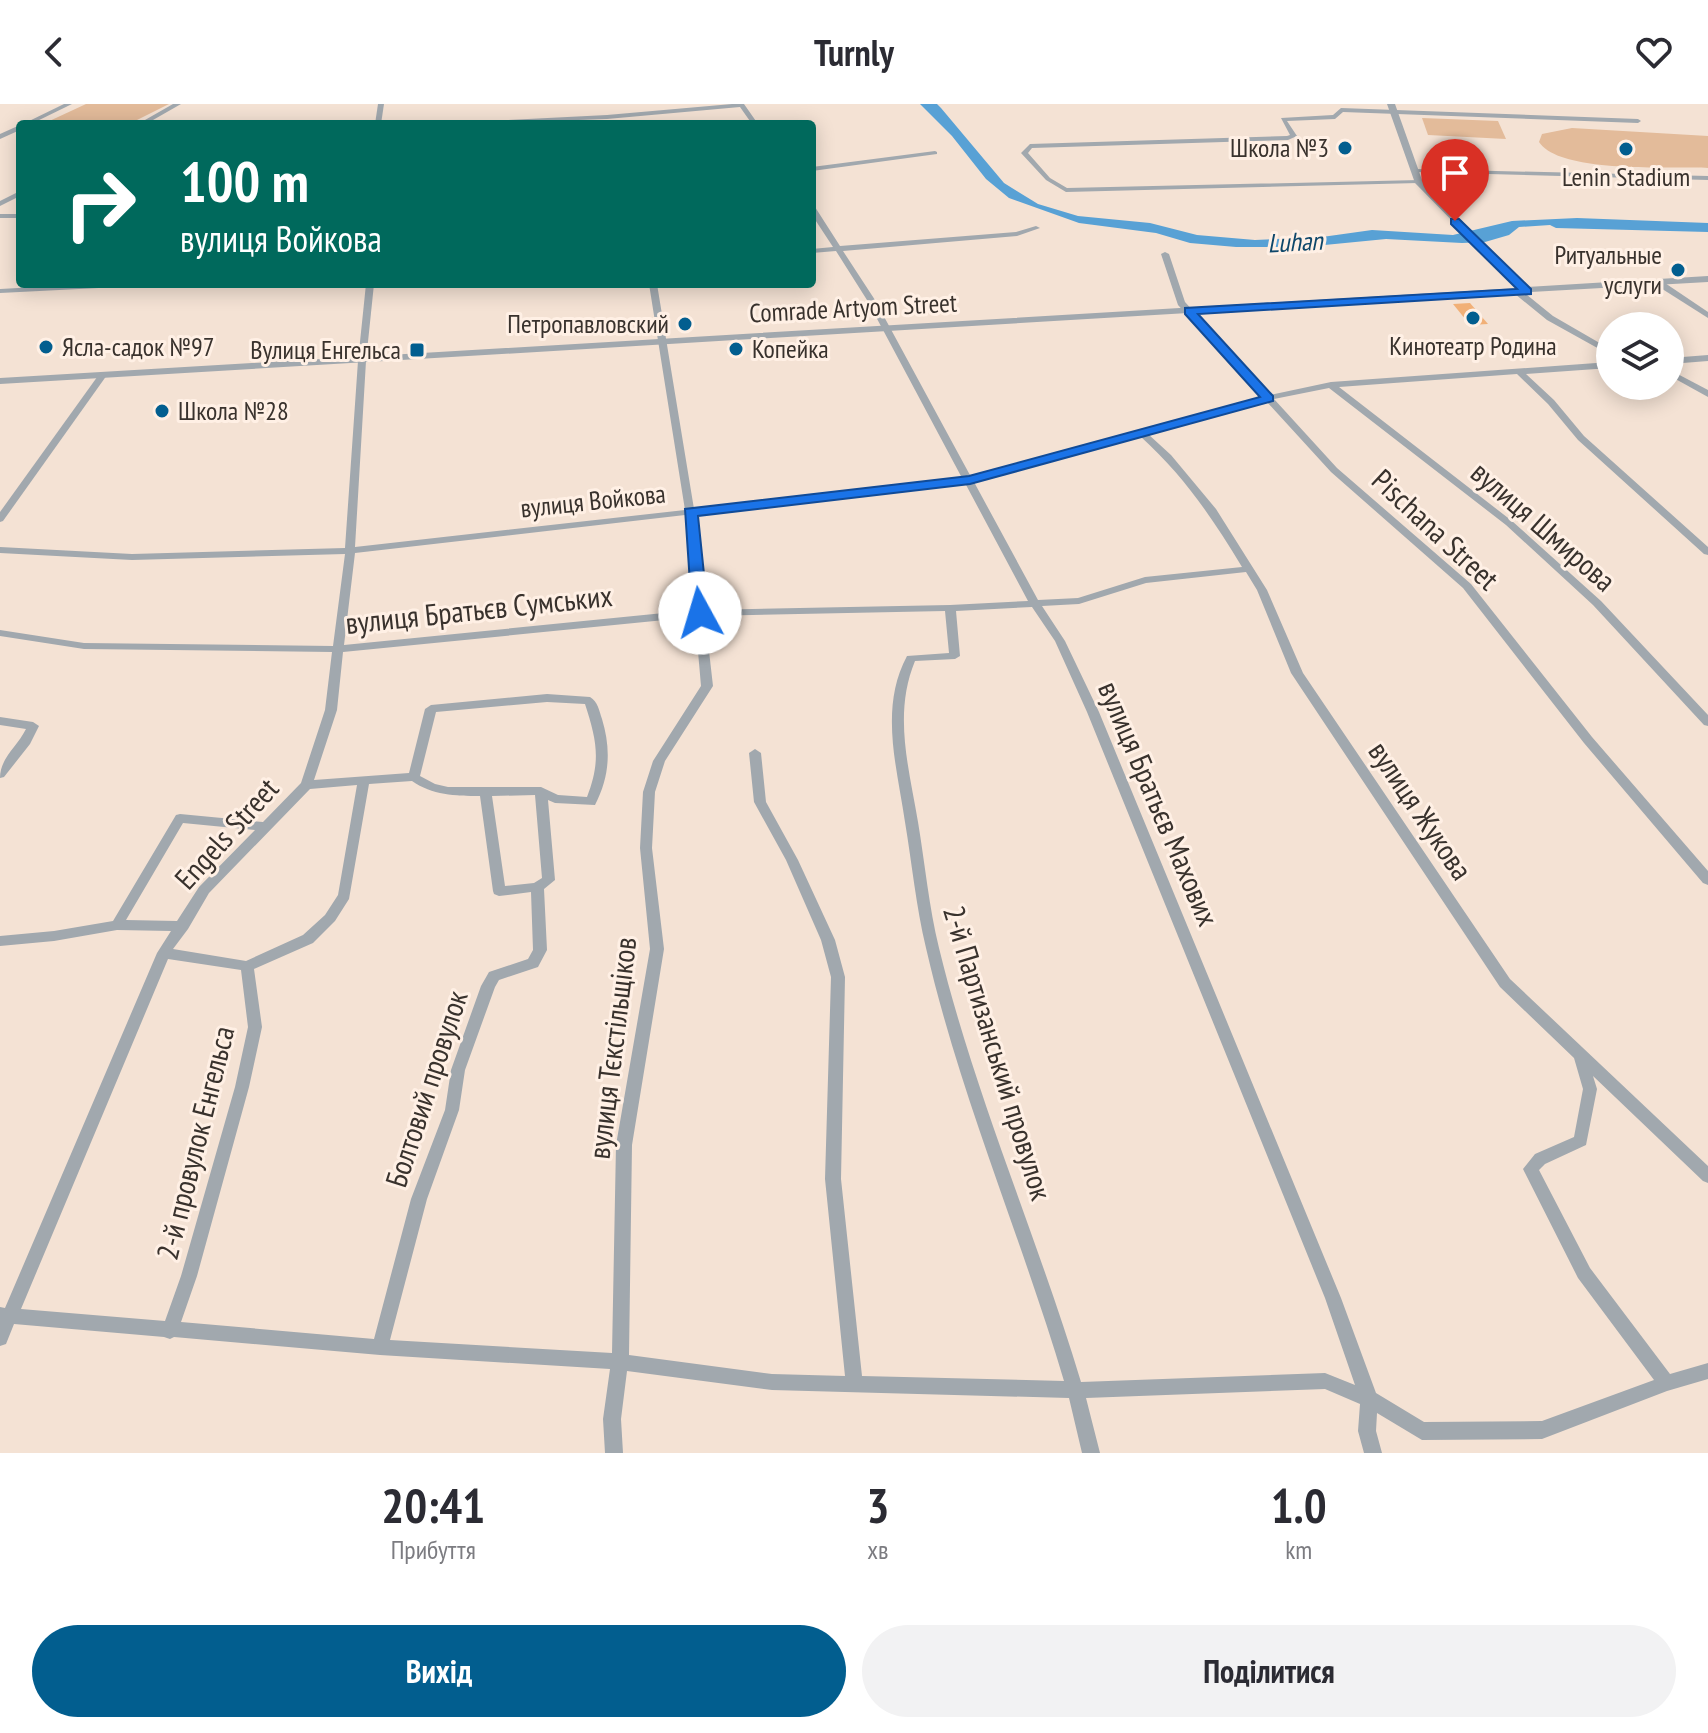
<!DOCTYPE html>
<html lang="uk">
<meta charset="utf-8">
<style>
:root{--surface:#fff;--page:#f2f2f3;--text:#2b2b33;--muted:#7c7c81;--accent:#025e8f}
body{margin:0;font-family:"PT Sans Narrow",sans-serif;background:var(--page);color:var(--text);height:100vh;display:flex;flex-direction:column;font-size:30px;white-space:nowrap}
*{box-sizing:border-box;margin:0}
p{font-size:26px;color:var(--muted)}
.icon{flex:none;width:44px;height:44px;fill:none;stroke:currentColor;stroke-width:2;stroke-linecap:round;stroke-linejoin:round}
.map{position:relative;height:1349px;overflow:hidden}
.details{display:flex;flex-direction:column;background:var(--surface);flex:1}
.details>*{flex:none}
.top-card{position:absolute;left:16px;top:16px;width:800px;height:168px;border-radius:8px;box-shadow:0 4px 20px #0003;background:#00695c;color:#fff;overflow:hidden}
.tools{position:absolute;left:1596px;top:208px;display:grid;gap:16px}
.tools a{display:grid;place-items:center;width:88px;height:88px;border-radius:50%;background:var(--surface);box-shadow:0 4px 20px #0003;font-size:40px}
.pin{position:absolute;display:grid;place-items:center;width:68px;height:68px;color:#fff;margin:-82px -34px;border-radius:50% 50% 50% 0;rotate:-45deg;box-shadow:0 0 8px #0007}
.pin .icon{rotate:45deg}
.me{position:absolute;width:88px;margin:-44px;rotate:354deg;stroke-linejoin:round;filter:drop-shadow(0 0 6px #0008)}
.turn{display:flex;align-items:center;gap:28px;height:168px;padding:0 32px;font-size:36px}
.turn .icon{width:104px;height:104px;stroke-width:2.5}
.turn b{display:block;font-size:56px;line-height:68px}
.eta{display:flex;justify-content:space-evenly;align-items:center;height:136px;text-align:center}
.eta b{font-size:48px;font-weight:600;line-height:56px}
.action{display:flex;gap:16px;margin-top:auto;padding:16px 32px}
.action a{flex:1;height:92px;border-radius:48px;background:var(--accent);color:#fff;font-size:32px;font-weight:600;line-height:92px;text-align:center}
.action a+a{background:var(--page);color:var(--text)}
header{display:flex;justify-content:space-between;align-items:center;height:104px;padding:0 32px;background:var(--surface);font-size:36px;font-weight:600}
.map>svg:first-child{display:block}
.green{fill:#e3bb9a}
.water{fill:#58a1d5}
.building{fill:#f1b077}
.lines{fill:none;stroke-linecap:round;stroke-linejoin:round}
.minor{fill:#a1a8ae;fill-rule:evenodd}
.tertiary{fill:#a1a8ae;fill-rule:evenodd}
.route{fill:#1a73e8;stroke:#114b97;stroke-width:2}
.poi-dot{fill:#025e8f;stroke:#fff0e5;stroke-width:3}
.labels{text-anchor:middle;stroke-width:6;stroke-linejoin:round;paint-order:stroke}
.far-poi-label{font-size:26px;fill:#39322d;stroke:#fff0e5;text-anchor:end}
.far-water-label{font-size:26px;font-style:italic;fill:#0e476a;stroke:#fff0e5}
.far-street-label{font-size:26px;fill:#39322d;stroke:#fff0e5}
.street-label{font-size:30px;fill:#39322d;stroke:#fff0e5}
</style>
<header><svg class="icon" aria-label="back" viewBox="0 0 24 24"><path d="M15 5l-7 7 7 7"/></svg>Turnly<svg class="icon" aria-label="heart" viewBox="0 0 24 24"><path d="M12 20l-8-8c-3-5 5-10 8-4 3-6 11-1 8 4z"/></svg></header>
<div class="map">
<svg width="1708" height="1349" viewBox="0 0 1708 1349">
<rect width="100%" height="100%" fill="#f4e2d4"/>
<!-- green -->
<g class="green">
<polygon points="86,0 169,0 129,20 43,20"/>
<polygon points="1422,14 1498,17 1506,35 1428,31"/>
<path d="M 1572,24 L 1708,32 L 1708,64 C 1671,62 1560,70 1539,38 L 1542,30 Z"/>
</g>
<!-- water -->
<polygon class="water" points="920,0 937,0 941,4 1004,79 1038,100 1078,112 1150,119 1197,131 1255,136 1322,133 1372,126 1453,131 1512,117 1577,114 1708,119 1708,128 1556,124 1550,121 1519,123 1509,131 1485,138 1462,139 1386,135 1304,143 1236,143 1190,139 1156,129 1079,119 1009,94 986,75 952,32"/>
<!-- building -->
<polygon class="building" points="1470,199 1488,220 1470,221 1453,200"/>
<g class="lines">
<!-- minor -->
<g class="minor">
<polygon points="64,0 72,0 31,20 23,20"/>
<polygon points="173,0 181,0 146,20 138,20"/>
<polygon points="378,0 384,0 381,20 375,20"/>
<polygon points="732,0 744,0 758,20 752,20 740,3 607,15 468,20 471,18 607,11"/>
<polygon points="1341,4 1638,15 1641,17 1638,19 1343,8 1335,15 1287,17 1297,32 1288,36 1032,44 1028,49 1050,74 1067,84 1420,76 1420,78 1418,79 1066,88 1046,76 1021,49 1030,40 1287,32 1290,31 1281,14 1333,11"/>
<polygon points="20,21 20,26 0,35 0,30"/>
<polygon points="935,47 937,48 937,50 812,67 812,63"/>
<polygon points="1415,65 1708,72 1708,76 1413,68 1413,66"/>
<polygon points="20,87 20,92 0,102 0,97"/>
<path d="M 812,103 L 815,103 L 840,142 L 1016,128 L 1036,122 L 1040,124 L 1017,132 L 843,147 L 875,196 L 971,373 L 1262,293 L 1178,201 L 1161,150 L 1165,148 L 1169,150 L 1185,198 L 1270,291 L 1331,278 L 1610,258 L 1610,264 L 1526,270 L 1554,296 L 1584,332 L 1708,443 L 1708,451 L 1704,450 L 1578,336 L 1548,300 L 1517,270 L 1339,283 L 1512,417 L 1601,497 L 1708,611 L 1708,622 L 1704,621 L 1593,501 L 1506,421 L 1329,284 L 1274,295 L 1337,364 L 1471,480 L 1592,633 L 1708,767 L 1708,781 L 1703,779 L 1584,639 L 1463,484 L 1331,368 L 1266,297 L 1148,330 L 1171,351 L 1216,405 L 1267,486 L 1303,569 L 1510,875 L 1708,1062 L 1708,1079 L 1703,1077 L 1593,972 L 1597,985 L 1586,1041 L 1545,1060 L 1539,1066 L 1590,1164 L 1670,1270 L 1708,1259 L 1708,1275 L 1667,1287 L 1542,1335 L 1422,1336 L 1377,1309 L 1376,1327 L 1382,1349 L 1364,1349 L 1358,1327 L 1360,1300 L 1325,1285 L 1086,1294 L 1100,1349 L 1082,1349 L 1069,1294 L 772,1286 L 627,1267 L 621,1315 L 623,1349 L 605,1349 L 603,1315 L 610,1265 L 380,1251 L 174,1233 L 170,1235 L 164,1233 L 14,1220 L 6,1240 L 0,1242 L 0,1203 L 5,1204 L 157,849 L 171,827 L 117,826 L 54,837 L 0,842 L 0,832 L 54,827 L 113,817 L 176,711 L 180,710 L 263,718 L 301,679 L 325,606 L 332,548 L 84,545 L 0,532 L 0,526 L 84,539 L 333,542 L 345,450 L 132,456 L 0,449 L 0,443 L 132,450 L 345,444 L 358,257 L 366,180 L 374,180 L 366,257 L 355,443 L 685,406 L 649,180 L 657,180 L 694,405 L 962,374 L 867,196 L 836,147 L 812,149 L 812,145 L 833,143 L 812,111 ZM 1140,332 C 1184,372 1211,412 1242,463 L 1145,473 L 1078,494 L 1038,496 L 974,378 ZM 965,379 L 1028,497 L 950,501 L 705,506 L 695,410 ZM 685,411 L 694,506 L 344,541 L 355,449 ZM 1246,468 L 1257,486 L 1291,569 L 1500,883 L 1574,954 L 1583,985 L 1574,1033 L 1535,1050 L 1523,1065 L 1578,1174 L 1654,1276 L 1542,1317 L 1424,1318 L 1376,1289 L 1341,1194 L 1099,608 L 1065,537 L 1042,502 L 1079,500 L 1146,479 ZM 1032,503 L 1055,537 L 1087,608 L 1325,1194 L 1355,1281 L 1325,1269 L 1081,1278 C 1037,1132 975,992 939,844 C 929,803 925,760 918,718 C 909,664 893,610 915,557 L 955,555 L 960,552 L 956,507 ZM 945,507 L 949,549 L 907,552 C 879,604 897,663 905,718 C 912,760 916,802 926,844 C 960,992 1021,1132 1064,1277 L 862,1272 L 841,1075 L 845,873 L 835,836 L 798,756 L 766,698 L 761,649 L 755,645 L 749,649 L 754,698 L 786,756 L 821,836 L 831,873 L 825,1075 L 845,1272 L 772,1270 L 629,1251 L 632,1041 L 664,845 L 652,744 L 655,688 L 665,657 L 713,582 L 705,512 ZM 695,513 L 701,582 L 653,657 L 643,688 L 640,744 L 650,845 L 616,1041 L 612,1249 L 390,1236 L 427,1095 L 459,1006 L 465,966 L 495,883 L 499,876 L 538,863 L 547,846 L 544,785 L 555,776 L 548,696 L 555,699 L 595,701 C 610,672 611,645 602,615 C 599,606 598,598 590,593 L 547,590 L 431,601 L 425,605 L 409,669 L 314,676 L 337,606 L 343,548 ZM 547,598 L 585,600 C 597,637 601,657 587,693 L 558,691 L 541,683 L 448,683 L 435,680 L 420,672 L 436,608 ZM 412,677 C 432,691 455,692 480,692 L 493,787 L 494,790 L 499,792 L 531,788 L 533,846 L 528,855 L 489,868 L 481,882 L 451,966 L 445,1006 L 411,1095 L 374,1235 L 181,1218 L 197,1172 L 249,983 L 262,923 L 254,865 L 313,839 L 335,817 L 349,795 L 369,680 ZM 357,681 L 338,791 L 325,811 L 303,831 L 246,857 L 173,845 L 188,825 L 209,789 L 310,685 ZM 535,691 L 542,774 L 534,779 L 505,782 L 492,692 ZM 183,719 L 255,726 L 199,783 L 177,817 L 126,816 ZM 168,855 L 241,866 L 248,923 L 235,983 L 181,1172 L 165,1217 L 21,1205 Z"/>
<rect x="0" y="110" width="20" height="4"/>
<polygon points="1656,177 1662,177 1708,208 1708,214 1656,181"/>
<polygon points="92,180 142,180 138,182 0,189 0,185"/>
<polygon points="1515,186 1521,186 1553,212 1610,245 1610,251 1547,216 1515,190"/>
<polygon points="1708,251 1708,257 1670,260 1670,254"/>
<polygon points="1670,266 1708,286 1708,293 1670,272"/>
<polygon points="103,268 107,271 3,417 0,418 0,408 100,269"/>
<path d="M 0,613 L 33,618 L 39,622 L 30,640 L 4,673 L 0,674 C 0,654 17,643 26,625 L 0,621 Z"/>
</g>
<!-- tertiary -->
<polygon class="tertiary" points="1387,0 1395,0 1422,76 1527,183 1708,172 1708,178 1531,188 1527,191 1523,189 0,280 0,274 1518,184 1415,79"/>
</g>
<!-- route -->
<polygon class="route" points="1451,115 1459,115 1531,185 1531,190 1198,210 1273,292 1273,297 970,380 698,412 708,509 700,514 692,509 685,405 969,372 1260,293 1185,210 1185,204 1517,185 1451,120"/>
<!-- markers -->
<g class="poi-dot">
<circle cx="1345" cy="44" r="8"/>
<circle cx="1626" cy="45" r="8"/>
<circle cx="1678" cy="166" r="8"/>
<circle cx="1473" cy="214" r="8"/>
<circle cx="685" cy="220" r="8"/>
<circle cx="46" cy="243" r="8"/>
<circle cx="736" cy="245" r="8"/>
<rect x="409" y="238" width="16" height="16" rx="4"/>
<circle cx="162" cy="307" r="8"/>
</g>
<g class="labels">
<!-- far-poi labels -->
<g class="far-poi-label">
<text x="1329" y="53">Школа №3</text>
<text x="1626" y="82" text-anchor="middle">Lenin Stadium</text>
<text x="1662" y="160">Ритуальные<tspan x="1662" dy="30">услуги</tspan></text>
<text x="669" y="229">Петропавловский</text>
<text x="1473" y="251" text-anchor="middle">Кинотеатр Родина</text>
<text x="62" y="252" text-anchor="start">Ясла-садок №97</text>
<text x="752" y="254" text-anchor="start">Копейка</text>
<text x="401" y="255">Вулиця Енгельса</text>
<text x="178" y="316" text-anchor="start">Школа №28</text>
</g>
<!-- far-water labels -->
<g class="far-water-label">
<text transform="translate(1295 138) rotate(-3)" y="9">Luhan</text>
</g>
<!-- far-street labels -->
<g class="far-street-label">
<text transform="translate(853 204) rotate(-3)" y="9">Comrade Artyom Street</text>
<text transform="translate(593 397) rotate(-6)" y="9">вулиця Войкова</text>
</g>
<!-- street labels -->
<g class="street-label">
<text transform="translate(1543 423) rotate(41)" y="10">вулиця Шмирова</text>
<text transform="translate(1435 426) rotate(43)" y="10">Pischana Street</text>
<text transform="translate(479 506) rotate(-6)" y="10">вулиця Братьєв Сумських</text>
<text transform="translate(1158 700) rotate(67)" y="10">вулиця Братьєв Махових</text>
<text transform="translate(1420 707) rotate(56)" y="10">вулиця Жукова</text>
<text transform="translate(227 730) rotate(-48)" y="10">Engels Street</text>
<text transform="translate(613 944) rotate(-83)" y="10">вулиця Тєкстільщіков</text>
<text transform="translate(997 949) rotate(73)" y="10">2-й Партизанський провулок</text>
<text transform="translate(427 985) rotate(-72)" y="10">Болтовий провулок</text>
<text transform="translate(196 1039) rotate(-76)" y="10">2-й провулок Енгельса</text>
</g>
</g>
</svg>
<div class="tools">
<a><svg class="icon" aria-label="layers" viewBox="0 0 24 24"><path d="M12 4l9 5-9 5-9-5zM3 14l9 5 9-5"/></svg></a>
</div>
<div class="pin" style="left:1455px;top:117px;background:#d93025"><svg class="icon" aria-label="arrive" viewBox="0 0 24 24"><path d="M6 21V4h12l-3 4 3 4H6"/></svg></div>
<svg class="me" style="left:700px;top:509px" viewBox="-20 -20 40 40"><circle r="19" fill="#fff"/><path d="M0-13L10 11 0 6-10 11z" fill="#1a73e8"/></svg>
<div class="top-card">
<div class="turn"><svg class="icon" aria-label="right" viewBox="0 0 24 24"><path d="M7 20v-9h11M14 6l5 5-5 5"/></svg><div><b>100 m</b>вулиця Войкова</div></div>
</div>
</div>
<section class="details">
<div class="eta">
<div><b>20:41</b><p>Прибуття</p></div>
<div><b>3</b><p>хв</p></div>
<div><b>1.0</b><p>km</p></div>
</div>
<div class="action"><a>Вихід</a><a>Поділитися</a></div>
</section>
